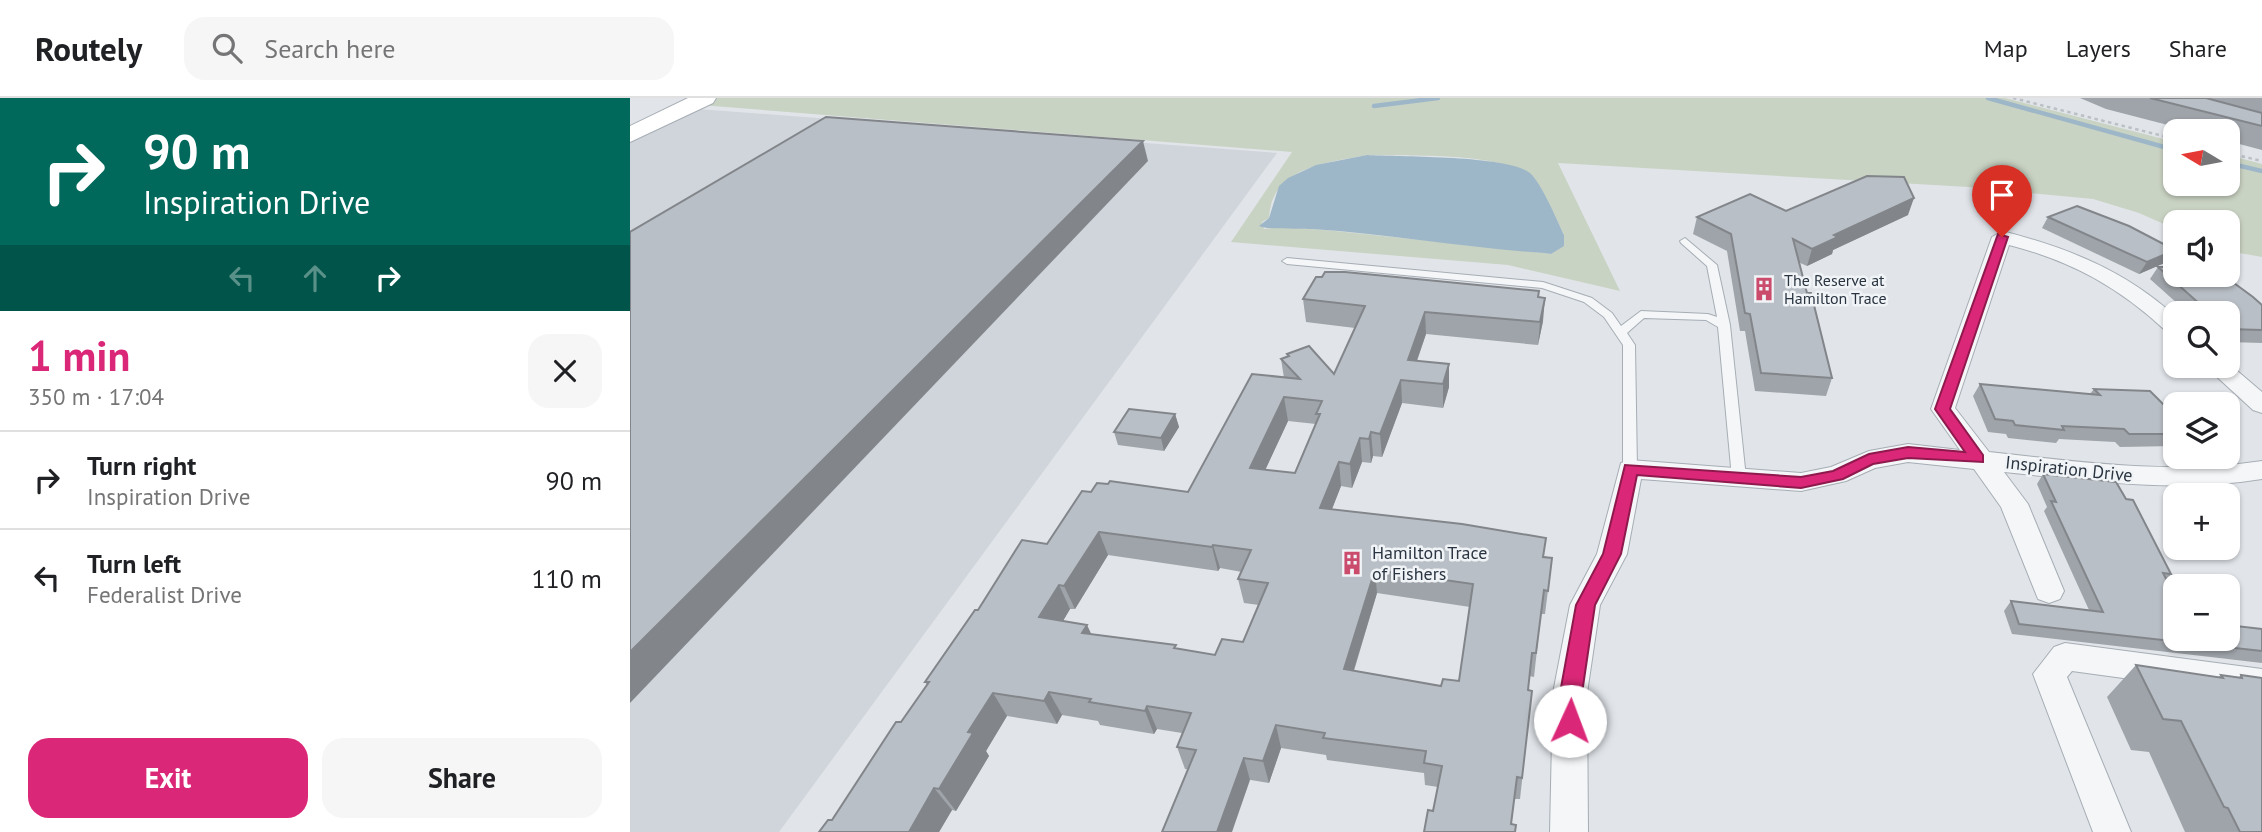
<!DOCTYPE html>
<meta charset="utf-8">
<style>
:root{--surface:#fff;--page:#f6f6f6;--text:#202124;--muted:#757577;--line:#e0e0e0;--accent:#db2777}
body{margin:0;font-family:"PT Sans",sans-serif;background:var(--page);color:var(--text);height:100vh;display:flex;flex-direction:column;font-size:26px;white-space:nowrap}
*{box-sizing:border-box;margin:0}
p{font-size:23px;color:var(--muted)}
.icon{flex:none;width:38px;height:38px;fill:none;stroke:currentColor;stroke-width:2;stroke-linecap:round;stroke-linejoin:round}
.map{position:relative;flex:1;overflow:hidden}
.panel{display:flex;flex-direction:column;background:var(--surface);width:630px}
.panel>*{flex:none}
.top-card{background:#00695c;color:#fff;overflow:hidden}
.needle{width:46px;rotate:280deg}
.buttons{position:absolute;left:1533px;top:21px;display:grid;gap:14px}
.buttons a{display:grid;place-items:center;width:77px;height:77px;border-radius:14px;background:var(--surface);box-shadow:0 2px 5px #0004;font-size:35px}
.pin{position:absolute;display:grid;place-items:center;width:60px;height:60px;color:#fff;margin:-72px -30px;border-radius:50% 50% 50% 0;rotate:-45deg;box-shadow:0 0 7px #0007}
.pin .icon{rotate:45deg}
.me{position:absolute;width:77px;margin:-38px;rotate:2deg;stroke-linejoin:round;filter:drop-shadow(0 0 5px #0008)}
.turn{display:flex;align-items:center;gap:24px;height:147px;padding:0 28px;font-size:32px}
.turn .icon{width:91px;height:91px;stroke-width:2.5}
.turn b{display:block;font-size:49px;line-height:60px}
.lanes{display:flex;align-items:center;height:66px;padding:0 28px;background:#0003;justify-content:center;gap:35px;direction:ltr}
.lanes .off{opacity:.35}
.round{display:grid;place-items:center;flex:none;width:74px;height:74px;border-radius:21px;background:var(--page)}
.headline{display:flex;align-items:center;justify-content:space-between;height:119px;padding:0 28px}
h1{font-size:42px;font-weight:700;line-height:52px;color:var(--accent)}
.action{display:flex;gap:14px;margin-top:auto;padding:14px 28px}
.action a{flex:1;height:80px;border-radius:21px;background:var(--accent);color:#fff;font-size:28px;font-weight:700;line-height:80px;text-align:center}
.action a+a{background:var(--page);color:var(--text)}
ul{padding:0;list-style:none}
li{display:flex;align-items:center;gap:21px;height:98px;padding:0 28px;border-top:2px solid var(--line)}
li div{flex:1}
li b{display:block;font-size:26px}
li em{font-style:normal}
header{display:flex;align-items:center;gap:42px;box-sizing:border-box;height:98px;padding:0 35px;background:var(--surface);border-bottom:2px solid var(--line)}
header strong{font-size:33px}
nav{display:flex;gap:38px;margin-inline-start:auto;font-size:24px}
.search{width:490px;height:63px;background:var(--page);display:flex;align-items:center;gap:18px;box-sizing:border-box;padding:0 24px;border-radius:21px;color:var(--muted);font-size:26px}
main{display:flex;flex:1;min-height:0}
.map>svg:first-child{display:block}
.built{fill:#d0d5db}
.green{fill:#c9d3c3;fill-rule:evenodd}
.water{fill:#9eb7c8}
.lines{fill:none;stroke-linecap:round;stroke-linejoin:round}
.stream{stroke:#9eb7c8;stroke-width:4.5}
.lane-casing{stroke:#a6adb4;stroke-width:2}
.street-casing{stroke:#a6adb4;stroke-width:2}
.secondary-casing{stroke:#a6adb4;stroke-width:2}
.path{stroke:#bbc0c5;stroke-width:2.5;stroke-dasharray:3.5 3.5;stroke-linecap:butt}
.lane{fill:#f4f6f8;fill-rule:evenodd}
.street{fill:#f4f6f8;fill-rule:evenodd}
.secondary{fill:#fff;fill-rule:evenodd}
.wall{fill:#9fa4aa;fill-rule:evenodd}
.shaded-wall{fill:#82868b}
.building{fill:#b9bfc6;stroke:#82868b;stroke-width:2;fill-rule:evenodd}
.route{fill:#db2777;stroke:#8e194d;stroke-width:2}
.labels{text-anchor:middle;stroke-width:5;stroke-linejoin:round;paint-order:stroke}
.far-poi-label{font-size:16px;fill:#2a3541;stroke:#f1f4f7;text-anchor:start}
.street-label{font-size:18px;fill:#2a3541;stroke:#f1f4f7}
.poi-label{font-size:18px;fill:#2a3541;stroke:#f1f4f7;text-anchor:start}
</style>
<header>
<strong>Routely</strong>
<div class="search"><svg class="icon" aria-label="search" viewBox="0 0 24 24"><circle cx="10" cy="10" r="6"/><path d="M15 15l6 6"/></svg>Search here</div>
<nav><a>Map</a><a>Layers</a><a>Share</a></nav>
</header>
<main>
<section class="panel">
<div class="top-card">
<div class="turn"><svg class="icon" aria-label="right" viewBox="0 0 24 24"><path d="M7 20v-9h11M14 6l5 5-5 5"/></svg><div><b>90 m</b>Inspiration Drive</div></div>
<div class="lanes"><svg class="icon off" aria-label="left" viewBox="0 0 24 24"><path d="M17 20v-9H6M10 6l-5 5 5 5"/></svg><svg class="icon off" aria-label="ahead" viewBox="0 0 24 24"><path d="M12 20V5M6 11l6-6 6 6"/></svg><svg class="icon" aria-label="right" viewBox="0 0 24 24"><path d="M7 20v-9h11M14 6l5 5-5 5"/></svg></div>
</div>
<div class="headline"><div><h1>1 min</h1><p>350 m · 17:04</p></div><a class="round"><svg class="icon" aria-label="close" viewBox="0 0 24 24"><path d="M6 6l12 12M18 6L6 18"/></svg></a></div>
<ul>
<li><svg class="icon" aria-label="right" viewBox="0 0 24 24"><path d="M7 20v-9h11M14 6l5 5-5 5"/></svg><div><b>Turn right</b><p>Inspiration Drive</p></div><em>90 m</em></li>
<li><svg class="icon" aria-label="left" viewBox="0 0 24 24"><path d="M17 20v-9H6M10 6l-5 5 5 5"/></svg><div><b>Turn left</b><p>Federalist Drive</p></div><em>110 m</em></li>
</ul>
<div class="action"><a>Exit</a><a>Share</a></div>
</section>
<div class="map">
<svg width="1632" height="734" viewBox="0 0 1632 734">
<rect width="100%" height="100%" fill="#e1e5ea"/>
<!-- built -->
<polygon class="built" points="68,11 647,55 149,734 0,734 0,45"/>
<!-- green -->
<path class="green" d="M 81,0 L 1375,0 L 1545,44 L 1545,86 L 1598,86 L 1598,57 L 1632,66 L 1632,159 L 1598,153 L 1598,124 L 1545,124 L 1545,131 L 1509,115 L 1463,101 L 1338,89 L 928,65 L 990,193 L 878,167 L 601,144 L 662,54 L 70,7 ZM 737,57 C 777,59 881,52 906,84 C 918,99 926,121 934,137 L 934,147 L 921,156 L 914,155 L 696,132 L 649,129 L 634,131 L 632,124 L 639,120 C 642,68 698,65 737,57 Z"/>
<!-- water -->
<path class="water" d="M 737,57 C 769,59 878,57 900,75 C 912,86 927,122 934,137 L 934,148 L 921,156 L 914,155 C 836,150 760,136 682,131 C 671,130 636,132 629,128 L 639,120 L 649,88 L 658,80 L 686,67 Z"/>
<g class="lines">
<!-- stream -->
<g class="stream">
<polyline points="1358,0 1545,52"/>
<polyline points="744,8 808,0"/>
<polyline points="1598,65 1632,73"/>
</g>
<!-- lane casing -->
<g class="lane-casing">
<polygon id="lane" points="1055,140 1087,167 1100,227 1116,380 1109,385 1102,380 1088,229 1076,222 1014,220 997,235 1005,247 1007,371 1000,376 993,371 993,247 974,219 954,204 912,190 657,166 652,163 657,160 913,184 962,200 982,215 991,228 1011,213 1078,216 1087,219 1077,168 1051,145 1050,143"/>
</g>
<!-- street casing -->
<g class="street-casing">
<g id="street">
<path d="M 1372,133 C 1438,150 1494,172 1545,218 L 1545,236 L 1537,234 C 1490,190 1442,163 1379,147 L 1325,310 L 1359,354 C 1450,364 1541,377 1632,363 L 1632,381 C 1546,395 1461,383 1374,374 L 1398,406 L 1434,493 L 1430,501 L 1419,505 L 1408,501 L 1371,409 L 1344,371 L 1278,364 L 1245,370 L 1216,383 L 1171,393 L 1011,381 L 997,456 L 970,507 L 957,595 L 958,734 L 920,734 L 923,595 L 940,507 L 967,456 L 991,365 L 1000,362 L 1171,375 L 1201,369 L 1239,353 L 1278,346 L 1330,352 L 1301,311 L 1362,139 Z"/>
<polygon points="1598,265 1632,294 1632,315 1623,312 1575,268 1598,268"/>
<polygon points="1435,545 1632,571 1632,599 1442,573 1437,579 1501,734 1463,734 1403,576 1424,549"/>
</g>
</g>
<!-- secondary casing -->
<g class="secondary-casing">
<polygon id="secondary" points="58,0 86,0 83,5 0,44 0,28"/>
</g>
<!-- path -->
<g class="path">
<polyline points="1383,0 1545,41"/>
<polyline points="1598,55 1632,63"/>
</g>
<!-- lane -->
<use href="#lane" class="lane"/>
<!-- street -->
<use href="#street" class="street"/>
<!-- secondary -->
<use href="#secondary" class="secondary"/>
</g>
<!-- wall -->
<g class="wall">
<polygon points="1450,0 1632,0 1632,52 1598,43 1598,33 1561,33 1476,11"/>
<polygon points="1156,113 1278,117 1203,152 1202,156 1177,168 1168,164 1177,195 1202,280 1196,298 1125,293 1115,233 1110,233 1097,153 1063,136 1067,119"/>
<polygon points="1418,119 1539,163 1509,176 1412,130"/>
<polygon points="1528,169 1632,207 1632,245 1598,244 1598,215 1558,215 1520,181"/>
<path d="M 908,199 L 913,223 L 908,247 L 796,236 L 787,263 L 819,266 L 819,289 L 813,310 L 772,305 L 752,359 L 743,358 L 741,365 L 732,364 L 722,390 L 711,388 L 702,411 L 922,460 L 915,516 L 911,516 L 904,579 L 899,578 L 898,592 L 902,593 L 890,701 L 885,701 L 803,713 L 808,689 L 795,687 L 794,675 L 697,662 L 696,657 L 651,650 L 639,685 L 555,671 L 547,649 L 552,635 L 527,631 L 524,636 L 470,627 L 468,623 L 432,617 L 427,626 L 377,618 L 356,653 L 359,658 L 326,713 L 322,712 L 309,734 L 189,734 L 202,722 L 297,587 L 295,584 L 348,512 L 417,446 L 461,394 L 558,394 L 654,280 L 651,261 L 657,258 L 657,256 L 704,276 L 725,230 L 676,224 L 673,201 ZM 658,323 L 686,326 L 665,375 L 635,372 ZM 478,457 L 588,473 L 590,470 L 612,474 L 608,481 L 614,505 L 629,507 L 613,544 L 585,557 L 462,536 L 433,523 L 440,511 L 445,511 ZM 747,495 L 840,509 L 829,583 L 811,588 L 724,573 Z"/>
<polygon points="1350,286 1460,296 1464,291 1545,318 1545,348 1490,349 1485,344 1429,341 1426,345 1378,340 1376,336 1358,334 1343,298"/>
<polygon points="545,316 549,329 534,353 488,347 484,334"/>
<polygon points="1413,376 1496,401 1541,476 1537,482 1545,541 1632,531 1632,565 1382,536 1374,513 1381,503 1459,512 1414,413 1417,409 1407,386"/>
<polygon points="1506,567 1588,579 1591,577 1609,579 1611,577 1632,580 1632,734 1555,734 1519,654 1501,652 1477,599"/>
</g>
<!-- shaded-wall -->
<g class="shaded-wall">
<polygon points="513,43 518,63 0,605 0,554"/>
<polygon points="1284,100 1278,117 1203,152 1202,156 1177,168 1182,151 1204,137"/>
<polygon points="1545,152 1539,163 1509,176 1517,164"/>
<polygon points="915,200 913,223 908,247 910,224"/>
<polygon points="795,214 796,236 779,285 778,262"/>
<polygon points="819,266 819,289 813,310 813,286"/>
<polygon points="771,282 772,305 752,359 750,336"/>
<polygon points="654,299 658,323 625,394 620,370"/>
<polygon points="545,316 549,329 534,353 531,340"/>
<polygon points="741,334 743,358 741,365 739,341"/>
<polygon points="730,340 732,364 722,390 720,366"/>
<polygon points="709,364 711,388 693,434 690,410"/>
<polygon points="469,434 478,457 445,511 434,488"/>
<polygon points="583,447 590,470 588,473 582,449"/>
<polygon points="745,472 747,495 717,594 714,571"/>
<polygon points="429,487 440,511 421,543 409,519"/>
<polygon points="457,527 468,550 452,535"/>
<polygon points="419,594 432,617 427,626 414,603"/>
<polygon points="363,595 377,618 356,653 359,658 326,713 309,691 338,634"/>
<polygon points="517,608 527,631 524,636 515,613"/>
<polygon points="646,627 651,650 639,685 633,663"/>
<polygon points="614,660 620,682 602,734 587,734"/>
<polygon points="304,690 322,712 309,734 279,734"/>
</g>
<!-- building -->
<g class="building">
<polygon points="1520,0 1576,0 1632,15 1632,28"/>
<polygon points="196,19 513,43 0,554 0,134"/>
<polygon points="1237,78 1274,79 1284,100 1204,137 1208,139 1182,151 1163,141 1177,195 1181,195 1202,280 1131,275 1120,216 1115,215 1101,136 1067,119 1120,96 1156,113"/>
<polygon points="1447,108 1499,128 1545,152 1517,164 1418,119"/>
<polygon points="1528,169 1545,169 1545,177 1593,177 1623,199 1632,207 1632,232 1598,231 1598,215 1580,215"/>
<path d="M 695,174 L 715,174 L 909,193 L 908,199 L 915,200 L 910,224 L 795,214 L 778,262 L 819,266 L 813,286 L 771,282 L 750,336 L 741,334 L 739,341 L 730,340 L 720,366 L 709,364 L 690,410 L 832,426 L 916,440 L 913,459 L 922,460 L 918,493 L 914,492 L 906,555 L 902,555 L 898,592 L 902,593 L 892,680 L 887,679 L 881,726 L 886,727 L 885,734 L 794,734 L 798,712 L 803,713 L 812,668 L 794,665 L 796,653 L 693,640 L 695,635 L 646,627 L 633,663 L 614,660 L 587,734 L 532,734 L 566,652 L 547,649 L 561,615 L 517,608 L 515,613 L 459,604 L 461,601 L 419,594 L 414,603 L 363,595 L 338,634 L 343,635 L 309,691 L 304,690 L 279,734 L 189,734 L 198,722 L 202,722 L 266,624 L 271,624 L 299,584 L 295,584 L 345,512 L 348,512 L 392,442 L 417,446 L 452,393 L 461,394 L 467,385 L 478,386 L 480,383 L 558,394 L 622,276 L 670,281 L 651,261 L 659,258 L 657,256 L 679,248 L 704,276 L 735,208 L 673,201 L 686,179 L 692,179 ZM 654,299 L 692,303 L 686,316 L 690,316 L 665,375 L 620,370 ZM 469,434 L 582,449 L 583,447 L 621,452 L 608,481 L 638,485 L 613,544 L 592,541 L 585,557 L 544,550 L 546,547 L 452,535 L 457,527 L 409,519 L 429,487 L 434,488 ZM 745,472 L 843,486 L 829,583 L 813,581 L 811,588 L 714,571 Z"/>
<polygon points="1350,286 1470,297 1464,291 1520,293 1545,318 1545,336 1499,336 1494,331 1432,328 1434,332 1385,327 1383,323 1365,321"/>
<polygon points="499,311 545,316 531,340 484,334"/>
<polygon points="1413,376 1486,384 1496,401 1503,402 1541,476 1533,475 1545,498 1545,541 1598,541 1598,527 1632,531 1632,553 1389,526 1381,503 1473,514 1421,403 1426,404"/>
<polygon points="1506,567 1593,580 1591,577 1612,580 1611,577 1632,580 1632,734 1610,734 1598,710 1594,709 1551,623 1533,621"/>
</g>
<!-- route -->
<polygon class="route" points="1368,136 1378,139 1320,311 1353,357 1353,364 1278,360 1243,366 1213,381 1171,390 1007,377 991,456 965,507 947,629 940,632 932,629 929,623 930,595 946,507 973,456 995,367 1171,379 1203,373 1239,356 1278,349 1335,354 1305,311"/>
<!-- icons -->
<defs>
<g id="building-bare" transform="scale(1.89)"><path d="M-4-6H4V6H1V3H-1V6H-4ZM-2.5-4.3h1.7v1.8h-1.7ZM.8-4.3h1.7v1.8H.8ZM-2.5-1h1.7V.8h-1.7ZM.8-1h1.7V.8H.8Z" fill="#ca4b6b" stroke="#f1f4f7" stroke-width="2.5" paint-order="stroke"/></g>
</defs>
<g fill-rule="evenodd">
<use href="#building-bare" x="1134" y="191"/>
<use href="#building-bare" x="722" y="465"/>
</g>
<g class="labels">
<!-- far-poi labels -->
<g class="far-poi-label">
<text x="1154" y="188">The Reserve at<tspan x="1154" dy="18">Hamilton Trace</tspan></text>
</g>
<!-- street labels -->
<g class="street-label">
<text transform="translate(1439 371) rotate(6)" y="6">Inspiration Drive</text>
</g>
<!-- poi labels -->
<g class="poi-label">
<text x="742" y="461">Hamilton Trace<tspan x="742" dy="21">of Fishers</tspan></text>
</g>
</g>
</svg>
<div class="buttons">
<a><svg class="needle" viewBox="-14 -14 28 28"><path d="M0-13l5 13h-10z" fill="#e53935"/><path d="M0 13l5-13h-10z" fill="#757577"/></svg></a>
<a><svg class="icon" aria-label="sound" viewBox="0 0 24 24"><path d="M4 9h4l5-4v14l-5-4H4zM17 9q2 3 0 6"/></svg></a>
<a><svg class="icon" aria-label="search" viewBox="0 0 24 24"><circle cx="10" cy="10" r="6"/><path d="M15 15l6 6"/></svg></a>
<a><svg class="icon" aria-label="layers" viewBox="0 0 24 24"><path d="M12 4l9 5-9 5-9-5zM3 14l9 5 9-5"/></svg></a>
<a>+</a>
<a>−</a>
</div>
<div class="pin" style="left:1372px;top:139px;background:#d93025"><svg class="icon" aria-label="arrive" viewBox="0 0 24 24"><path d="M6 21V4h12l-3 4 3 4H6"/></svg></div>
<svg class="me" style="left:940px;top:623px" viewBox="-20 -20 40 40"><circle r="19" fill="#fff"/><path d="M0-13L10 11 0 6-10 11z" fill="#db2777"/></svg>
</div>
</main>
